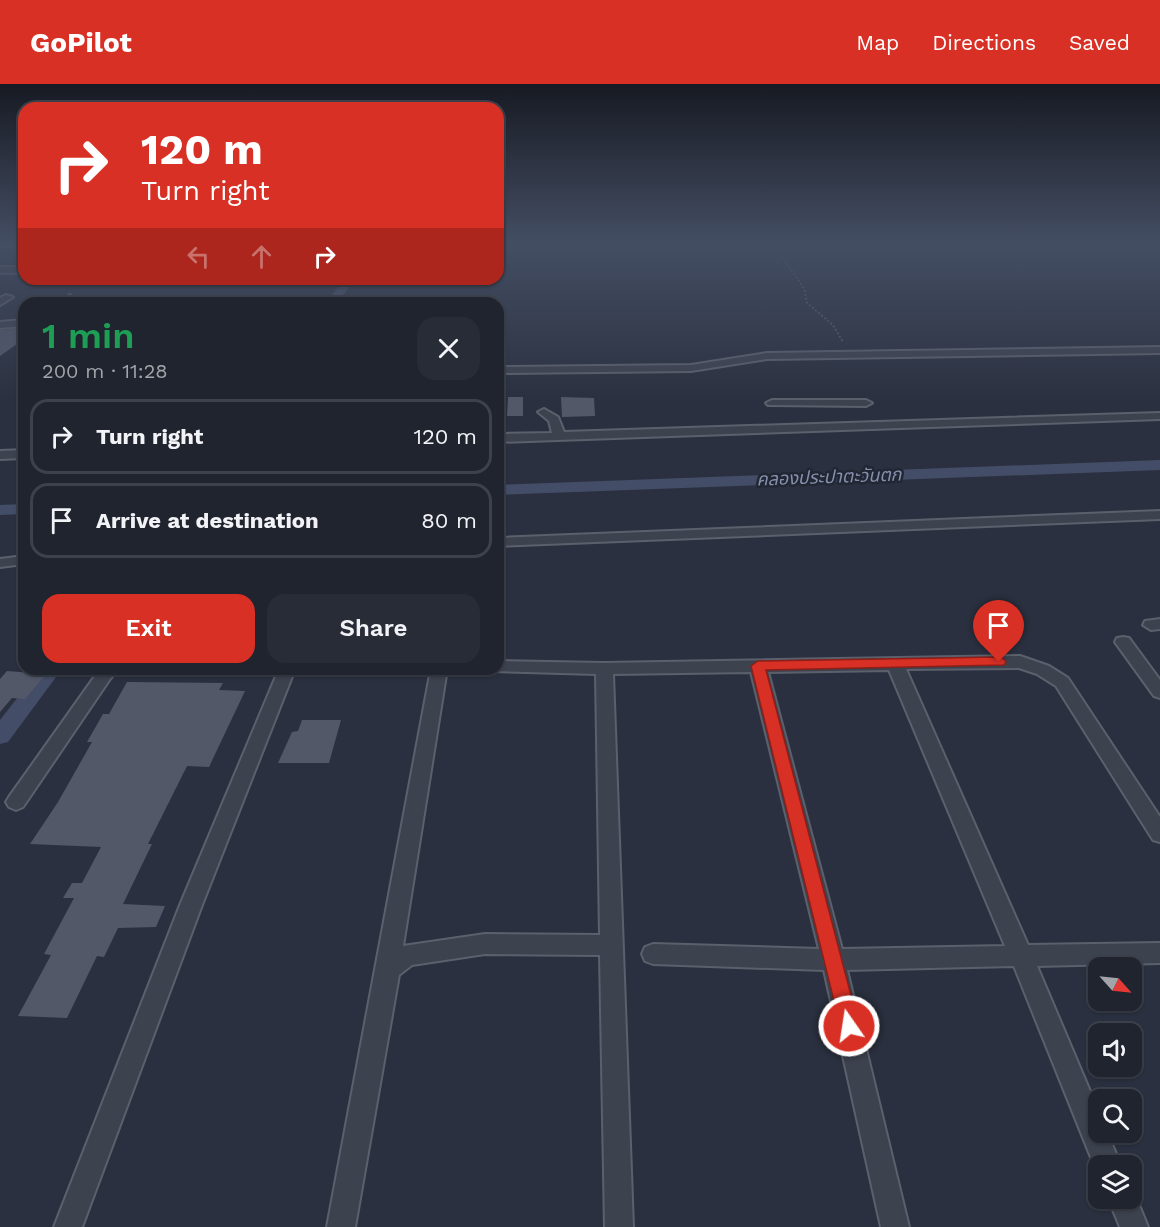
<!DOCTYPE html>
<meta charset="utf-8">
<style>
:root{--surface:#20242f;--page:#282c37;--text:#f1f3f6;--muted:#a2a4aa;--line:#3d414b;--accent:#d93025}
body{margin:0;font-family:"Work Sans","Noto Sans Thai",sans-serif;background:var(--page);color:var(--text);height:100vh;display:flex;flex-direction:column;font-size:22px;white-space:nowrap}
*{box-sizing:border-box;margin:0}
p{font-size:20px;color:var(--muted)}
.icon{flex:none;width:33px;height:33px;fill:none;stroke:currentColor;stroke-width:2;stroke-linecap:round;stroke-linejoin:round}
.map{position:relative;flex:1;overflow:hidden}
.side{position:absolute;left:18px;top:213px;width:486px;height:378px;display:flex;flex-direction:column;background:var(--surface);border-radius:18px;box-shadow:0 2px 4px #0004,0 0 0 2px var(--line)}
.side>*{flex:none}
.guide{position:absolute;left:18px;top:18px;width:486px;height:183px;border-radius:18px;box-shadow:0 2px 4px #0004,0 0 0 2px var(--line);background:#d93025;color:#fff;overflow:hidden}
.needle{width:39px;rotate:117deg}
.buttons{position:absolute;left:1088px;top:873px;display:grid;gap:12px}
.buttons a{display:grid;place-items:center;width:54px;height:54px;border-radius:12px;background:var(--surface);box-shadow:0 2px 4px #0004,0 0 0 2px var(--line);font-size:30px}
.pin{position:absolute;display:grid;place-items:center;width:51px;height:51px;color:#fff;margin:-62px -26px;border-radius:50% 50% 50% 0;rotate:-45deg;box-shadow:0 0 6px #0007}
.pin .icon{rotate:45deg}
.me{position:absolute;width:66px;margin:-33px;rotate:347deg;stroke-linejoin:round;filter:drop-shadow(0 0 4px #0008)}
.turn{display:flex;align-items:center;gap:21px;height:126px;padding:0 24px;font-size:27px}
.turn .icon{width:78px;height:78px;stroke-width:2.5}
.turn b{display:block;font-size:42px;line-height:51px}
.lanes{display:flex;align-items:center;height:57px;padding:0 24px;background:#0003;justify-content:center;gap:30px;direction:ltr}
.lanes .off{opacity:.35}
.round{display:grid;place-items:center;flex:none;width:63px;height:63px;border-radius:18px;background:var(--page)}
.headline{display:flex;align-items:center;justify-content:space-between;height:102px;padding:0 24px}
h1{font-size:36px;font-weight:600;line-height:45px;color:#1e9e55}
.cta{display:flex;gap:12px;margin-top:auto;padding:12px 24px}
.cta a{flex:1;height:69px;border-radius:18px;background:var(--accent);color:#fff;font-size:24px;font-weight:600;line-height:69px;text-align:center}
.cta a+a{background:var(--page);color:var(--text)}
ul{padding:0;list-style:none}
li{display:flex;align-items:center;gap:18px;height:75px;margin:0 12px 9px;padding:0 12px;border:3px solid var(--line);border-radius:18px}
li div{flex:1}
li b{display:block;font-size:22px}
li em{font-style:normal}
header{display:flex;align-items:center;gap:36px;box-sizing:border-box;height:84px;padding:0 30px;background:var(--accent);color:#fff}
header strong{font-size:28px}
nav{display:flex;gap:33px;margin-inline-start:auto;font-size:21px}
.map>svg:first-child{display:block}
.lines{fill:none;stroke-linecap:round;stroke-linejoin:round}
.canal{fill:#444d67;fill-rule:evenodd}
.building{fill:#535869}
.minor-casing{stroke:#5b606c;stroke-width:4}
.path{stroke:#4e5c61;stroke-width:2;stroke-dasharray:2 2;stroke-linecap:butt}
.minor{fill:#3d424f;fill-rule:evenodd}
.route{fill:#d93025;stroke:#8d1f18;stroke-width:1.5}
.labels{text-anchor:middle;stroke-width:5;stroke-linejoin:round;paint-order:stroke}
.far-water-label{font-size:18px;font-style:italic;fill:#8690ac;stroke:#222734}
</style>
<header>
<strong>GoPilot</strong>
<nav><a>Map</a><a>Directions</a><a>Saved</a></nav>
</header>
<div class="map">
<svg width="1160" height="1143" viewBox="0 0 1160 1143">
<rect width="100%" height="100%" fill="#2a303f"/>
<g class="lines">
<!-- canal -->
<g class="canal">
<polygon points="345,195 356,195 337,219 325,219"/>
<polygon points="1160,376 1160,386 498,411 498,401"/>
<polygon points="24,420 24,430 0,431 0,421"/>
<polygon points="40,585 62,585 8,658 0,660 0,636"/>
</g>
</g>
<!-- building -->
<g class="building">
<polygon points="24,244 24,255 0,272 0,246"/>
<polygon points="508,313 523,313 523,332 507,332"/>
<polygon points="561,313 594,314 595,332 562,333"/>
<polygon points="7,587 46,590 25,615 12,614 0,628 0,595"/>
<polygon points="127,598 223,599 219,606 245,607 209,683 187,682 148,760 152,760 123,820 165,822 156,843 118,844 104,873 97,872 67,934 18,932 51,871 44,870 74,814 63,814 72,799 82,799 101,763 30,760 58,718 92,658 87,658 103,630 109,630"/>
<polygon points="302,636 341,636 329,679 278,679 292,648 298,647"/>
</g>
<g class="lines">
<!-- minor casing -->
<g class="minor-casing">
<g id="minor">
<rect x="0" y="159" width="24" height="4"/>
<rect x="0" y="183" width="24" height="6"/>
<polygon points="6,211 13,213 0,221 0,214"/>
<polygon points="70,211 74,214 69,219 58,219"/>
<polygon points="130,213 135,216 132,219 121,219"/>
<polygon points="194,214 199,217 197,219 187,219"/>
<polygon points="24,236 24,242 0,244 0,238"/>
<polygon points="1160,263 1160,269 767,275 691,287 498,289 498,283 691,281 767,269"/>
<polygon points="772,316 866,316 872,319 866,322 768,321 766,319"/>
<polygon points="544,325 558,333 564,348 1160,329 1160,335 498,358 498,350 552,349 549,337 538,328"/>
<polygon points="24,366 24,374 0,375 0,367"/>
<polygon points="1160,427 1160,435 498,462 498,454"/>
<polygon points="24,472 24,480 0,483 0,475"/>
<polygon points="1160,535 1160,545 1151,546 1143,541 1145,537"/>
<polygon points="1123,553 1129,554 1160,596 1160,614 1154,612 1115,558 1117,554"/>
<path d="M 1020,572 L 1049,582 L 1068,594 L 1160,733 L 1160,758 L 1153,756 L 1056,602 L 1037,590 L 1019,584 L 906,585 L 1028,861 L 1160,859 L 1160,879 L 1037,882 L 1098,1026 L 1098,1048 L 1107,1048 L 1121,1082 L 1098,1082 L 1098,1091 L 1014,882 L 847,886 L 909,1143 L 881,1143 L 824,886 L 653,880 L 645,877 L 642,870 L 645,863 L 653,860 L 819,865 L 751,588 L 613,590 L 633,1143 L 605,1143 L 600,871 L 485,870 L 412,881 L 399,891 L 355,1143 L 327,1143 L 431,585 L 447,585 L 403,862 L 485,850 L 600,851 L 596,590 L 492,587 L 491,585 L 498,585 L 498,577 L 604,579 ZM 889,586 L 1005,862 L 842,865 L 768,588 Z"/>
<polygon points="100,585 119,585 110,595 23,723 16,726 9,723 6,718 9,713"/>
<polygon points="279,585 295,585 202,821 82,1143 54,1143 180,821"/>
<polygon points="1131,1104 1132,1104 1148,1143 1120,1143 1108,1114 1131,1114"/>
</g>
</g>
<!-- path -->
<polyline class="path" points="782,173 804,204 807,219 833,241 843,258"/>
<!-- minor -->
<use href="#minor" class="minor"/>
</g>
<!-- sky -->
<linearGradient id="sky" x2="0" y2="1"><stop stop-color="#171a23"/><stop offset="0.5" stop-color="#444e63"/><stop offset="1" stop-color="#444e63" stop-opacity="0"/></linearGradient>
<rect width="1160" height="318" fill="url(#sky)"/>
<!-- route -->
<polygon class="route" points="999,573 1004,575 1006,578 1004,581 766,586 859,942 856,949 849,952 842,949 751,582 758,577"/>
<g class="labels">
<!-- far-water labels -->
<g class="far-water-label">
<text transform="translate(829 393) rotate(-2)" y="6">คลองประปาตะวันตก</text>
</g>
</g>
</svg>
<div class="buttons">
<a><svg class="needle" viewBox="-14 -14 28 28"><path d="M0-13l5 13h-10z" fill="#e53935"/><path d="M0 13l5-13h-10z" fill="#a2a4aa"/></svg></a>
<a><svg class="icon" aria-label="sound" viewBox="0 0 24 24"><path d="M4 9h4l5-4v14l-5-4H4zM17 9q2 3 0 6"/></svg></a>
<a><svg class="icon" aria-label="search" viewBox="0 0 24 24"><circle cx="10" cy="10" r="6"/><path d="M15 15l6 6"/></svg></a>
<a><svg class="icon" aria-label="layers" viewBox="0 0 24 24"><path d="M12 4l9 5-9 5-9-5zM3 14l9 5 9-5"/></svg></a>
</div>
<div class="pin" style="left:999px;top:578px;background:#d93025"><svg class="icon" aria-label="arrive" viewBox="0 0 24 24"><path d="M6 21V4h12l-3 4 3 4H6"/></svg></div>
<svg class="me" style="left:849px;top:942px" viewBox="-20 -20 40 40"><circle r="17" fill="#d93025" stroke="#fff" stroke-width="3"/><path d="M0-11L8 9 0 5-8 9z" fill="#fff"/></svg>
<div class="guide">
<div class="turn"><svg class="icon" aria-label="right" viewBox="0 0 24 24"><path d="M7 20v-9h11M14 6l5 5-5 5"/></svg><div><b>120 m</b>Turn right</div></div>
<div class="lanes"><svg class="icon off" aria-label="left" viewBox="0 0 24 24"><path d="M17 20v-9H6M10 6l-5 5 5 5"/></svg><svg class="icon off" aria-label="ahead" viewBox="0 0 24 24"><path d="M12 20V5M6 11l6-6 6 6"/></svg><svg class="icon" aria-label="right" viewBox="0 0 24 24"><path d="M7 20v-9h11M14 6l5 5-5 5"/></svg></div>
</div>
<section class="side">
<div class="headline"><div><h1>1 min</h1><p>200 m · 11:28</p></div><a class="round"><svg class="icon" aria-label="close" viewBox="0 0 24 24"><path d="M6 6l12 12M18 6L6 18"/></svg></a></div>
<ul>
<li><svg class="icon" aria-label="right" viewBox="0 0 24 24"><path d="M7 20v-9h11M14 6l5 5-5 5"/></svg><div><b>Turn right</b></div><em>120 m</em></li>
<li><svg class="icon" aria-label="arrive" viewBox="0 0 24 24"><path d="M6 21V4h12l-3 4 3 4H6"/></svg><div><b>Arrive at destination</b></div><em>80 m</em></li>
</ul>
<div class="cta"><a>Exit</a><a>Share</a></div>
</section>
</div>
